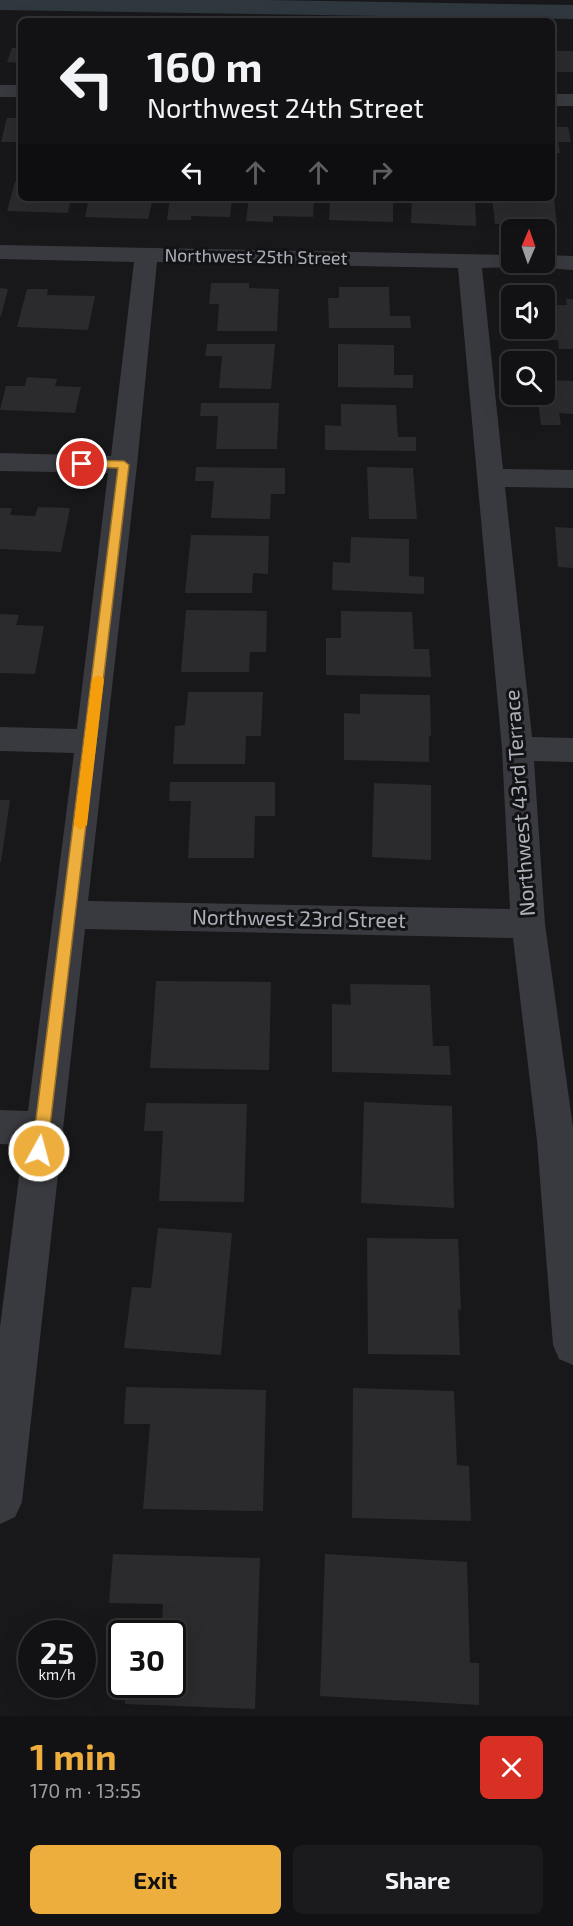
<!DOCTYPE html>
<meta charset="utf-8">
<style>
:root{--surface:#121214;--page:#1b1b1d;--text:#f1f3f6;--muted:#9c9ea0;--line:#313234;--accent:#edae3e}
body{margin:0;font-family:"Exo 2",sans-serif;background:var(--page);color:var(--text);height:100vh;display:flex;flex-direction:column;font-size:22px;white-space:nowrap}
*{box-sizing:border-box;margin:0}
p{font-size:20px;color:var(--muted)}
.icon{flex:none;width:33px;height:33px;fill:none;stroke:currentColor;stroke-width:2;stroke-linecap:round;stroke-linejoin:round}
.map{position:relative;height:1716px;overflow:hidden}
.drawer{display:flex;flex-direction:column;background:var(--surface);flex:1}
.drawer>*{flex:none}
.guide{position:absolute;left:18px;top:18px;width:537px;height:183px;border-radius:9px;box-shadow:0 6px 24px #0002,0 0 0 2px var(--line);background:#121214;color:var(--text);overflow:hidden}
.needle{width:39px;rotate:2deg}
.fabs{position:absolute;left:501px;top:219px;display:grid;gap:12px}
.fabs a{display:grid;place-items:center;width:54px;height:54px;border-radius:9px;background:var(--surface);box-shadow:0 6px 24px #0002,0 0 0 2px var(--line);font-size:30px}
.speed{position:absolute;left:18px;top:1620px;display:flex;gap:12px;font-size:30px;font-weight:700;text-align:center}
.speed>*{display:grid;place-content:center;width:78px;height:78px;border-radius:50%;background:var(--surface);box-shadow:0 6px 24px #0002,0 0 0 2px var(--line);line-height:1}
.speed small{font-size:15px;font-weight:400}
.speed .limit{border:3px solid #111;border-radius:9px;background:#fff;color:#111}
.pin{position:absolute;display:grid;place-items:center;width:51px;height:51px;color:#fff;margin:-26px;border:3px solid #fff;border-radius:50%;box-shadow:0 2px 6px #0007}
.me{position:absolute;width:66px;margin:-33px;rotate:7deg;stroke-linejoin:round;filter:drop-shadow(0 0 4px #0008)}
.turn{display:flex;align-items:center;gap:21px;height:126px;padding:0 30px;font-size:27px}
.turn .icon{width:78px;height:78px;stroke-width:2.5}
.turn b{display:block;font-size:42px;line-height:51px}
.lanes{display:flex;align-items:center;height:57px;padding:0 30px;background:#0003;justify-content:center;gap:30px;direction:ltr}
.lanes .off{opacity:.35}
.round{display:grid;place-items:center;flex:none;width:63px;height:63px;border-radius:9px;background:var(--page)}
.summary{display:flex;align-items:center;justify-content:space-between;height:102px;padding:0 30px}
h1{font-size:36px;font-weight:700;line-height:45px;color:var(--accent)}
.primary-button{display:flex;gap:12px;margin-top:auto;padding:12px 30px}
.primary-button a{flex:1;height:69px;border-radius:9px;background:var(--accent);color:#111;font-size:24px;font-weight:700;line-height:69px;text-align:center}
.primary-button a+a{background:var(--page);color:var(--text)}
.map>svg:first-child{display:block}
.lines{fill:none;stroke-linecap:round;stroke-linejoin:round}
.canal{fill:#2e383e;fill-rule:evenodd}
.building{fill:#2b2b2e}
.street{fill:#393a3f;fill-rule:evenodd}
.route{fill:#edae3e;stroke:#9a7128;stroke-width:1.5}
.slow{fill:#f59e0b}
.labels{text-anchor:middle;stroke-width:6;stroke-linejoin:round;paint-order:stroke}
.far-street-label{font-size:18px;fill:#abb0ba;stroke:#131315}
.street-label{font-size:21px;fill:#abb0ba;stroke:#131315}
</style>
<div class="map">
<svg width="573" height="1716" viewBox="0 0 573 1716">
<rect width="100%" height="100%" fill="#18181a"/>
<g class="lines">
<!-- canal -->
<polygon class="canal" points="0,0 266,0 573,5 573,19 0,10"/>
</g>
<!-- building -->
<g class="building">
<polygon points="12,48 21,48 21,63 7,62"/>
<rect x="552" y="51" width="21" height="21"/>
<polygon points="7,118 21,118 21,142 1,142"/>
<polygon points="552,127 568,127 571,142 558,142 560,153 552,153"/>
<polygon points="15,182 21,183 21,198 71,198 68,213 7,211"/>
<polygon points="89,198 153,198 148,219 85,217"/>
<polygon points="170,198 232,198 230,217 191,216 191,220 167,220"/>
<polygon points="249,198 314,198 313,217 273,216 273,222 246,221"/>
<polygon points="330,198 393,198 393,222 329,220"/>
<polygon points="412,198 475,198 476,226 411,223"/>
<polygon points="492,198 554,199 557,225 495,224"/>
<polygon points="211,283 249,283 249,288 279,289 277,331 217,331 219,304 209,304"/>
<polygon points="339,287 389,287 390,316 410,316 411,328 329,328 328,298 339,298"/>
<polygon points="0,288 8,289 1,316 0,316"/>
<polygon points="27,289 48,289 47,295 95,296 88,330 17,327"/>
<polygon points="566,299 573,299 573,349 559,349 558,340 528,340 527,328 544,328 544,305 567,305"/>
<polygon points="207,344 275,344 271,389 219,388 222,356 205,356"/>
<polygon points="338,344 394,345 394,375 413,375 413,388 338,387"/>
<polygon points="27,377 57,379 55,386 81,387 75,413 0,410 6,386 25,386"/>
<polygon points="544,380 573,381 573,414 559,413 561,425 541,425 537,394 544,394"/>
<polygon points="201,403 279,403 277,449 216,449 218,416 200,416"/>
<polygon points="341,404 396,405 398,437 416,437 416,451 325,450 325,425 341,426"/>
<polygon points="196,467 285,468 285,494 271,494 270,519 211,518 214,481 195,481"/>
<polygon points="367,467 413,468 417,519 369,519"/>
<polygon points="38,507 70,508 61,552 0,549 0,508 12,508 10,515 35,516"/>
<polygon points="555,527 573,528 573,568 558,567"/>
<polygon points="191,535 269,536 268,574 253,573 252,593 185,593"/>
<polygon points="351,537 409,539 409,576 424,577 424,594 332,590 333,562 350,563"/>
<polygon points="186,610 267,611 266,652 250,652 249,672 181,672"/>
<polygon points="341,611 412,612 414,649 429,649 431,677 326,675 326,638 341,638"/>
<polygon points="0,614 19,615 16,625 44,626 35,674 0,673"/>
<polygon points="188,692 263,692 261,736 246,736 245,764 173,764 175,726 185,725"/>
<polygon points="360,694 430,695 431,736 429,736 429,762 344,760 344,713 360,714"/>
<polygon points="170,782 275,782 275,816 255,816 254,858 188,858 191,801 169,801"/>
<polygon points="374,783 431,785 431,860 372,857"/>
<polygon points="0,800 10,800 1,862 0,862"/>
<polygon points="156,981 271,982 269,1070 150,1068"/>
<polygon points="350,984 430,985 433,1046 449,1046 451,1075 332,1072 332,1004 351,1005"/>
<polygon points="364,1102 452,1106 454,1208 361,1203"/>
<polygon points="146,1103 247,1104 244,1202 159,1201 163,1131 144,1131"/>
<polygon points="158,1228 232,1233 221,1355 124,1348 132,1287 151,1288"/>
<polygon points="367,1238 458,1239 461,1310 458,1309 460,1355 368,1354"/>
<polygon points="126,1387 266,1390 263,1511 143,1509 150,1424 124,1424"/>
<polygon points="353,1388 454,1391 457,1465 469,1466 471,1521 352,1518"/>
<polygon points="113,1554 260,1558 255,1709 125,1704 126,1684 172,1684 172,1634 161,1634 163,1604 109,1603"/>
<polygon points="325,1554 467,1562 470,1663 479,1663 479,1705 320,1696"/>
</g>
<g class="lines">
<!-- street -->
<g class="street">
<rect x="0" y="85" width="21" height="12"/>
<rect x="552" y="94" width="21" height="12"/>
<path d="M 0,245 L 512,255 L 512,262 L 523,262 L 520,267 L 482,268 L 503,469 L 573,470 L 573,488 L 505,487 L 532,737 L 573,738 L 573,762 L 534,761 L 545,924 L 573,1128 L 573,1365 L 559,1359 L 553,1345 L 537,1141 L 513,938 L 85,929 L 22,1502 L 15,1517 L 0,1524 L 0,1327 L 23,1145 L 0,1144 L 0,1110 L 28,1111 L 74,753 L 0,751 L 0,727 L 77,729 L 108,473 L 0,471 L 0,453 L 111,456 L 134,262 L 0,259 ZM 157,262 L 458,268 L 502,749 L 510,909 L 88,901 L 137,465 Z"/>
<polygon points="544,255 573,256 573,270 535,267 532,262 544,262"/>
</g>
</g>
<!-- route -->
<polygon class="route" points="82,460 124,461 129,465 47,1151 45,1156 39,1159 34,1156 32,1151 118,468 79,467 77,464"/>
<!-- slow -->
<polygon class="slow" points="98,675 104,679 87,825 80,830 74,825 92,679"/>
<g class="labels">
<!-- far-street labels -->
<g class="far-street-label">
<text transform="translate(256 257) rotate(1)" y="6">Northwest 25th Street</text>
</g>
<!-- street labels -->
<g class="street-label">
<text transform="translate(520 803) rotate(-94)" y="7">Northwest 43rd Terrace</text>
<text transform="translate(299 919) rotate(1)" y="7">Northwest 23rd Street</text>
</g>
</g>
</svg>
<div class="fabs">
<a><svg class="needle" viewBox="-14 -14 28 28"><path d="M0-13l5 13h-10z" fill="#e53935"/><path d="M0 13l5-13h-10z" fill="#9c9ea0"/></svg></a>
<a><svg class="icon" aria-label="sound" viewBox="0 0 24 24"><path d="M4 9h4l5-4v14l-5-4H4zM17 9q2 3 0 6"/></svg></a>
<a><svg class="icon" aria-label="search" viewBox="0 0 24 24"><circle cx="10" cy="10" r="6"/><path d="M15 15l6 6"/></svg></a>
</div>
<div class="speed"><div>25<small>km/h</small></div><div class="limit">30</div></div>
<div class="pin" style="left:82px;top:464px;background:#d93025"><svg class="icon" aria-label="arrive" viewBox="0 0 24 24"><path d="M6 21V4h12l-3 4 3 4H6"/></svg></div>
<svg class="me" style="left:39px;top:1151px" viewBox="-20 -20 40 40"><circle r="17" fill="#edae3e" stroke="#fff" stroke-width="3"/><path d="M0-11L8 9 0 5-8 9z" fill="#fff"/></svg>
<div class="guide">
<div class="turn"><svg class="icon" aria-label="left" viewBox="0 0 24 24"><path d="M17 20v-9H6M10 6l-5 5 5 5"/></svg><div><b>160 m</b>Northwest 24th Street</div></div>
<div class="lanes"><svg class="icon" aria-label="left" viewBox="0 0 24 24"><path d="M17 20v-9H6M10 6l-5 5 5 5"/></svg><svg class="icon off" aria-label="ahead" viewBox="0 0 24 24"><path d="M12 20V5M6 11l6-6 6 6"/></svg><svg class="icon off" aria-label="ahead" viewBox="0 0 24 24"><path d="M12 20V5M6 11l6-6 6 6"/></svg><svg class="icon off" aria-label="right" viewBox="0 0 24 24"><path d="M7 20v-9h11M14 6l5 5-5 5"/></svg></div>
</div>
</div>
<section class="drawer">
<div class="summary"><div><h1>1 min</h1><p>170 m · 13:55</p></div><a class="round" style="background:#d93025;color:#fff"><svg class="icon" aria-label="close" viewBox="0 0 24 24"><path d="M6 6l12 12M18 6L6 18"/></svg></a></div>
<div class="primary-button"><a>Exit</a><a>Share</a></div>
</section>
